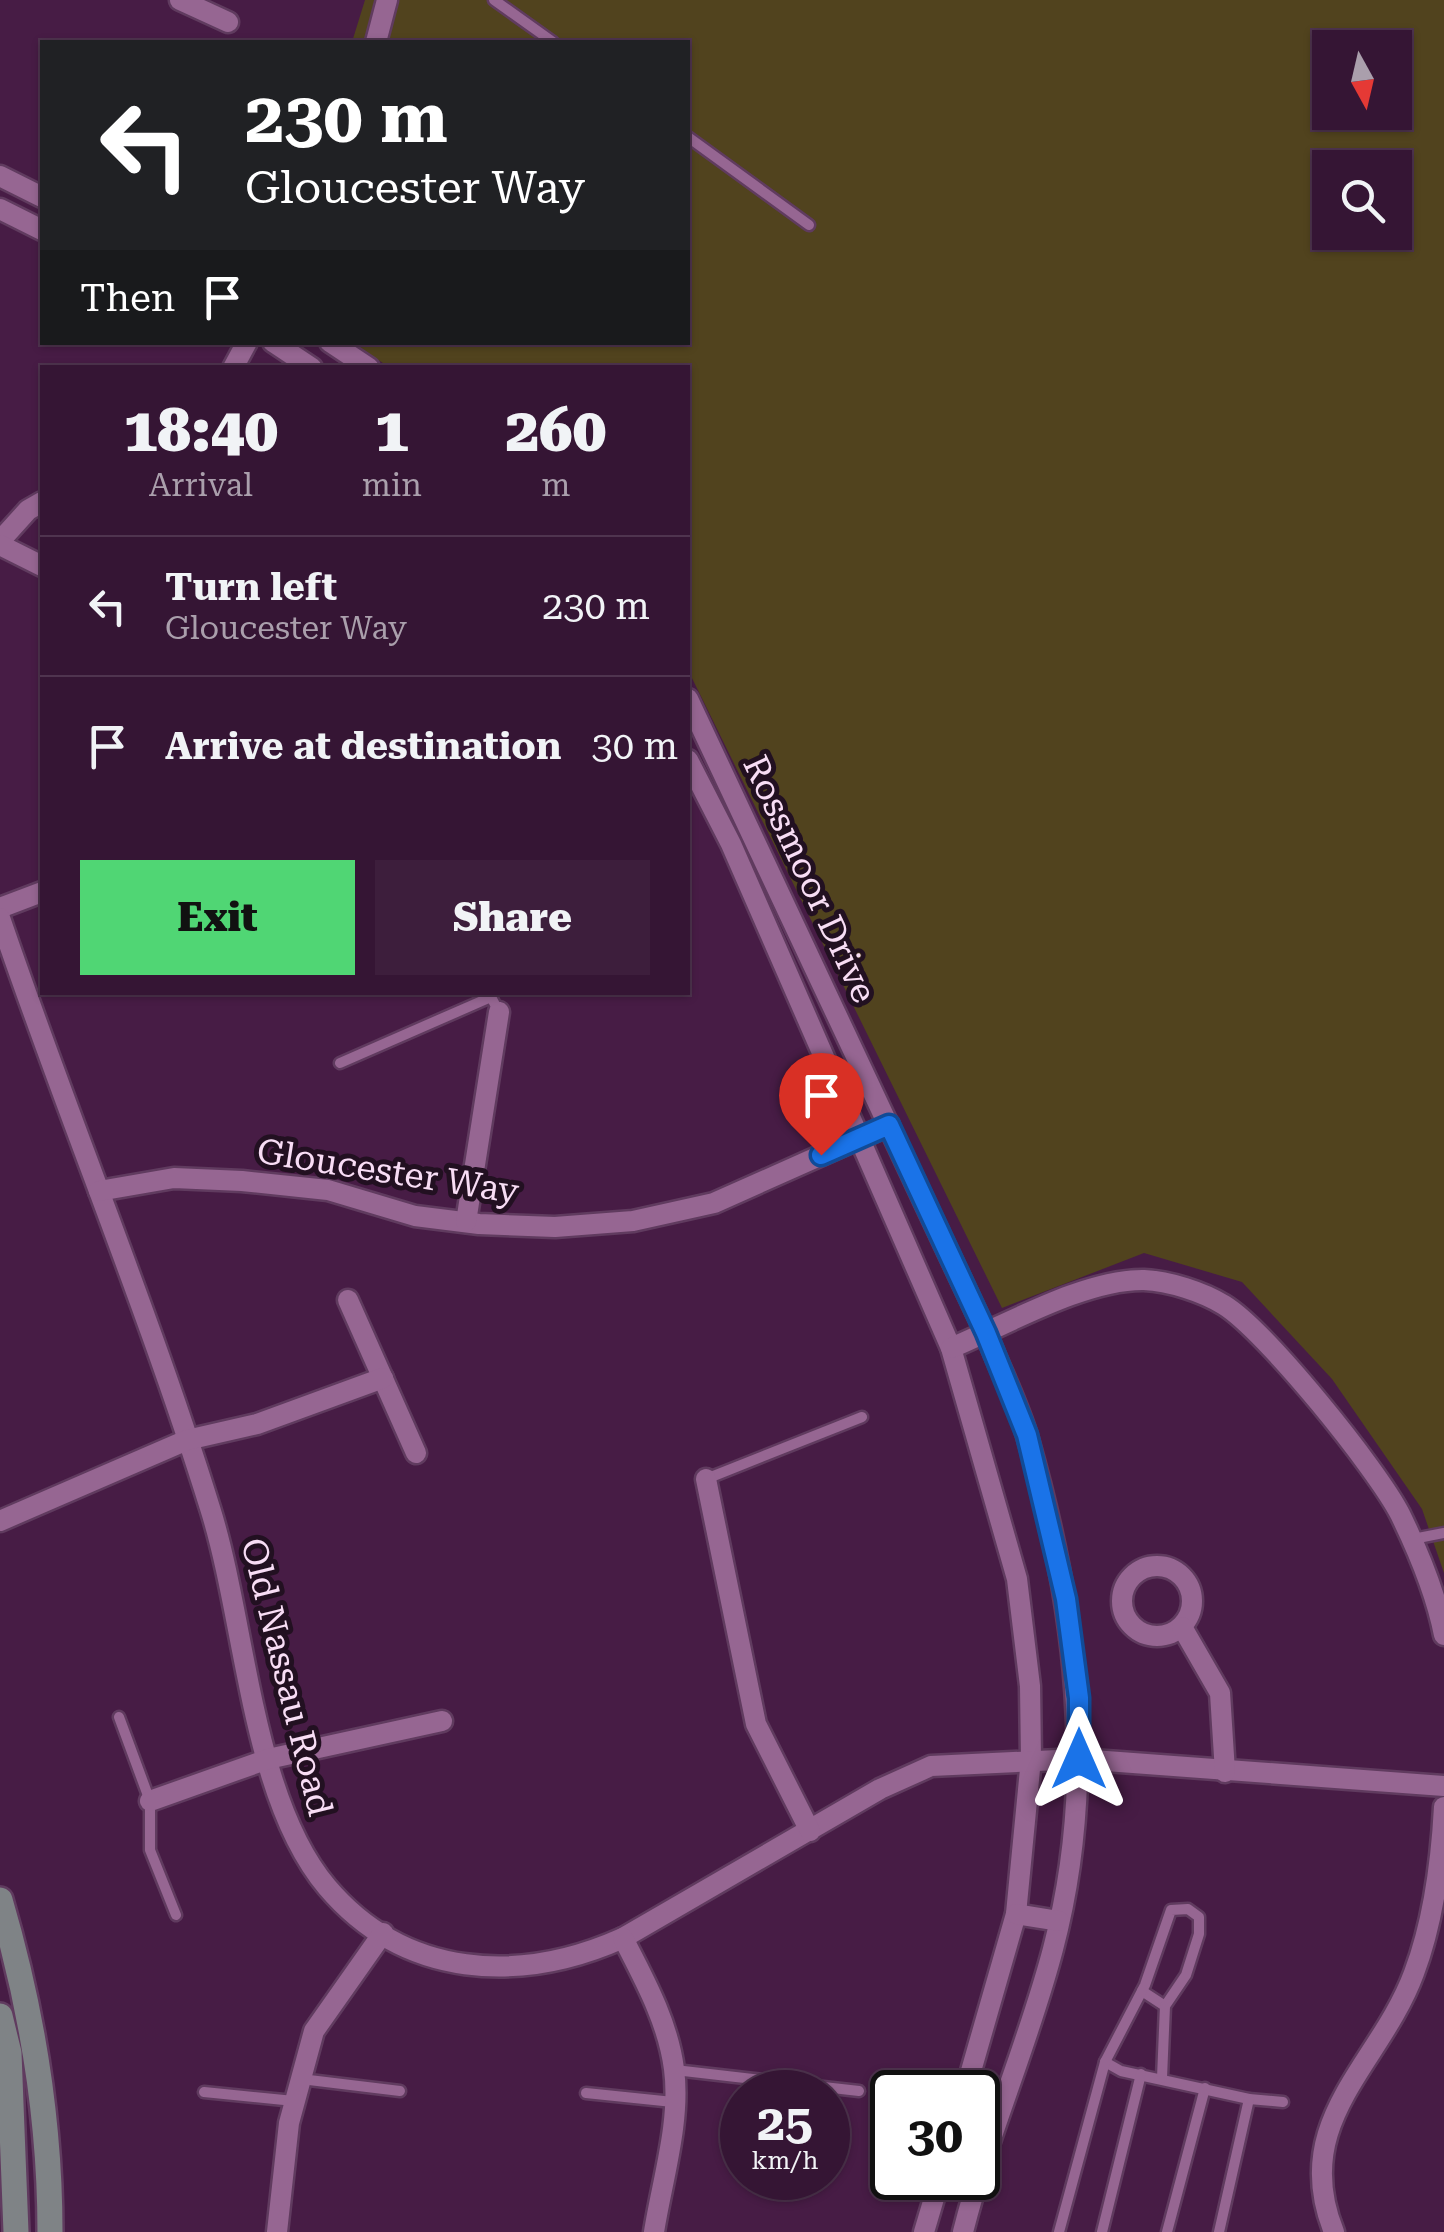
<!DOCTYPE html>
<style>
:root{--surface:#351534;--page:#3d1e3c;--text:#f1f3f6;--muted:#aa9fac;--line:#4f344f;--accent:#50d674}
body{margin:0;font-family:"Roboto Serif",serif;background:var(--page);color:var(--text);height:100vh;display:flex;flex-direction:column;font-size:38px;white-space:nowrap}
*{box-sizing:border-box;margin:0}
p{font-size:32px;color:var(--muted)}
.icon{flex:none;width:55px;height:55px;fill:none;stroke:currentColor;stroke-width:2;stroke-linecap:round;stroke-linejoin:round}
.map{position:relative;flex:1;overflow:hidden}
.drawer{position:absolute;left:40px;top:365px;width:650px;height:630px;display:flex;flex-direction:column;background:var(--surface);border-radius:0px;box-shadow:0 2px 8px #0004,0 0 0 2px var(--line)}
.drawer>*{flex:none}
.banner{position:absolute;left:40px;top:40px;width:650px;height:305px;border-radius:0px;box-shadow:0 2px 8px #0004,0 0 0 2px var(--line);background:#202124;color:#fff;overflow:hidden}
.needle{width:65px;rotate:172deg}
.fabs{position:absolute;left:1312px;top:30px;display:grid;gap:20px}
.fabs a{display:grid;place-items:center;width:100px;height:100px;border-radius:0px;background:var(--surface);box-shadow:0 2px 8px #0004,0 0 0 2px var(--line);font-size:50px}
.speed{position:absolute;left:720px;top:2070px;display:flex;gap:20px;font-size:50px;font-weight:700;text-align:center}
.speed>*{display:grid;place-content:center;width:130px;height:130px;border-radius:50%;background:var(--surface);box-shadow:0 2px 8px #0004,0 0 0 2px var(--line);line-height:1}
.speed small{font-size:25px;font-weight:400}
.speed .limit{border:5px solid #111;border-radius:15px;background:#fff;color:#111}
.pin{position:absolute;display:grid;place-items:center;width:85px;height:85px;color:#fff;margin:-102px -42px;border-radius:50% 50% 50% 0;rotate:-45deg;box-shadow:0 0 10px #0007}
.pin .icon{rotate:45deg}
.me{position:absolute;width:110px;margin:-55px;rotate:0deg;stroke-linejoin:round;filter:drop-shadow(0 0 8px #0008)}
.turn{display:flex;align-items:center;gap:35px;height:210px;padding:0 40px;font-size:45px}
.turn .icon{width:130px;height:130px;stroke-width:2.5}
.turn b{display:block;font-size:70px;line-height:85px}
.then{display:flex;align-items:center;height:95px;padding:0 40px;background:#0003;gap:20px;font-size:38px}
.eta{display:flex;justify-content:space-evenly;align-items:center;height:170px;text-align:center}
.eta b{font-size:60px;font-weight:800;line-height:70px}
.action{display:flex;gap:20px;margin-top:auto;padding:20px 40px}
.action a{flex:1;height:115px;border-radius:0px;background:var(--accent);color:#111;font-size:40px;font-weight:800;line-height:115px;text-align:center}
.action a+a{background:var(--page);color:var(--text)}
ul{padding:0;list-style:none}
li{display:flex;align-items:center;gap:30px;height:140px;padding:0 40px;border-top:2px solid var(--line)}
li div{flex:1}
li b{display:block;font-size:38px}
li em{font-style:normal}
.map>svg:first-child{display:block}
.green{fill:#51431e;fill-rule:evenodd}
.lines{fill:none;stroke-linecap:round;stroke-linejoin:round}
.lane-casing{stroke:#603b5f;stroke-width:15}
.street-casing{stroke:#603b5f;stroke-width:25}
.secondary-casing{stroke:#603b5f;stroke-width:30}
.lane{stroke:#966692;stroke-width:10}
.street{stroke:#966692;stroke-width:20}
.secondary{stroke:#7f8386;stroke-width:25}
.route-casing{stroke:#114b97;stroke-width:25}
.route{stroke:#1a73e8;stroke-width:18}
.labels{text-anchor:middle;stroke-width:10;stroke-linejoin:round;paint-order:stroke}
.street-label{font-size:35px;fill:#f8ddf5;stroke:#221021}
</style>
<div class="map">
<svg width="1444" height="2232" viewBox="0 0 1444 2232">
<rect width="100%" height="100%" fill="#471c45"/>
<!-- green -->
<path class="green" d="M 365,0 L 1444,0 L 1444,1573 L 1422,1509 L 1332,1379 L 1242,1282 L 1144,1253 L 1002,1308 L 688,670 L 688,368 L 389,367 L 352,343 L 688,342 L 688,42 L 352,42 ZM 1330,48 L 1395,48 L 1395,112 L 1330,112 ZM 1330,168 L 1395,168 L 1395,232 L 1330,232 Z"/>
<g class="lines">
<!-- lane casing -->
<g class="lane-casing">
<g id="lane">
<polyline points="494,0 553,42"/>
<polyline points="688,137 809,225"/>
<polyline points="340,1063 491,997 499,1012"/>
<polyline points="706,1479 862,1417"/>
<polyline points="1413,1539 1444,1533"/>
<polyline points="119,1717 150,1801 150,1850 176,1915"/>
<polyline points="1142,1991 1165,2006"/>
<polyline points="1105,2062 1121,2071 1249,2099 1283,2102"/>
<polyline points="675,2070 859,2091"/>
<polyline points="301,2079 400,2091"/>
<polyline points="204,2092 294,2101"/>
<polyline points="586,2093 673,2102"/>
<polyline points="1059,2232 1105,2062 1145,1985 1171,1910 1188,1909 1199,1917 1199,1934 1186,1975 1165,2006 1162,2078"/>
<polyline points="1102,2232 1141,2074"/>
<polyline points="1167,2232 1205,2088"/>
<polyline points="1219,2232 1249,2099"/>
</g>
</g>
<!-- street casing -->
<g class="street-casing">
<g id="street">
<polyline points="180,0 228,22"/>
<polyline points="376,42 387,0"/>
<polyline points="0,176 42,197"/>
<polyline points="0,209 42,230"/>
<polyline points="273,342 312,368"/>
<polyline points="330,342 369,368"/>
<polyline points="233,368 247,342"/>
<polyline points="0,541 28,510 42,502"/>
<polyline points="0,545 42,566"/>
<path d="M 688,699 L 986,1333 C 999,1368 1018,1403 1028,1439 C 1076,1606 1098,1778 1053,1949 C 1028,2045 987,2136 963,2232"/>
<polyline points="688,760 731,844 951,1348 1017,1579 1030,1686 1031,1759 1016,1914 965,2092"/>
<polyline points="0,908 42,892"/>
<path d="M 0,918 C 67,1115 148,1309 210,1508 C 246,1622 251,1797 327,1887 C 405,1979 520,1984 623,1938 L 880,1789 L 931,1766 L 1079,1759 L 1444,1786"/>
<polyline points="99,1191 174,1178 242,1181 328,1190 415,1216 479,1224 555,1227 633,1221 714,1203 889,1125"/>
<polyline points="466,1222 499,1012"/>
<polyline points="348,1300 416,1453"/>
<path d="M 951,1348 C 1006,1325 1085,1279 1144,1280 C 1169,1281 1203,1292 1224,1305 C 1266,1331 1377,1469 1400,1514 C 1419,1553 1436,1593 1444,1635"/>
<polyline points="706,1479 756,1724 810,1831"/>
<polyline points="0,1521 187,1440 257,1424 383,1378"/>
<circle cx="1157" cy="1601" r="35"/>
<polyline points="1182,1627 1220,1693 1225,1772"/>
<polyline points="150,1801 268,1759 442,1721"/>
<polyline points="1016,1914 1059,1921"/>
<path d="M 623,1938 C 644,1979 668,2022 674,2069 C 681,2121 662,2181 654,2232"/>
<polyline points="277,2232 289,2123 314,2031 383,1933"/>
<polyline points="924,2232 940,2178"/>
<path d="M 1334,2232 C 1289,2121 1380,2065 1414,1973 C 1434,1920 1441,1863 1444,1807"/>
</g>
</g>
<!-- secondary casing -->
<g class="secondary-casing">
<g id="secondary">
<path d="M 0,1900 C 32,2009 50,2119 50,2232"/>
<polyline points="0,2016 9,2053 16,2232"/>
</g>
</g>
<!-- lane -->
<use href="#lane" class="lane"/>
<!-- street -->
<use href="#street" class="street"/>
<!-- secondary -->
<use href="#secondary" class="secondary"/>
</g>
<g class="lines">
<!-- route casing -->
<g class="route-casing">
<polyline id="route" points="821,1155 889,1125 986,1333 1027,1435 1066,1599 1079,1698 1079,1759"/>
</g>
<!-- route -->
<use href="#route" class="route"/>
</g>
<g class="labels">
<!-- street labels -->
<g class="street-label">
<text transform="translate(810 879) rotate(65)" y="12">Rossmoor Drive</text>
<text transform="translate(388 1171) rotate(9)" y="12">Gloucester Way</text>
<text transform="translate(287 1677) rotate(76)" y="12">Old Nassau Road</text>
</g>
</g>
</svg>
<div class="fabs">
<a><svg class="needle" viewBox="-14 -14 28 28"><path d="M0-13l5 13h-10z" fill="#e53935"/><path d="M0 13l5-13h-10z" fill="#aa9fac"/></svg></a>
<a><svg class="icon" aria-label="search" viewBox="0 0 24 24"><circle cx="10" cy="10" r="6"/><path d="M15 15l6 6"/></svg></a>
</div>
<div class="speed"><div>25<small>km/h</small></div><div class="limit">30</div></div>
<div class="pin" style="left:821px;top:1155px;background:#d93025"><svg class="icon" aria-label="arrive" viewBox="0 0 24 24"><path d="M6 21V4h12l-3 4 3 4H6"/></svg></div>
<svg class="me" style="left:1079px;top:1759px" viewBox="-20 -20 40 40"><path d="M0-17L14 15 0 8-14 15z" fill="#1a73e8" stroke="#fff" stroke-width="4"/></svg>
<div class="banner">
<div class="turn"><svg class="icon" aria-label="left" viewBox="0 0 24 24"><path d="M17 20v-9H6M10 6l-5 5 5 5"/></svg><div><b>230 m</b>Gloucester Way</div></div>
<div class="then">Then<svg class="icon" aria-label="arrive" viewBox="0 0 24 24"><path d="M6 21V4h12l-3 4 3 4H6"/></svg></div>
</div>
<section class="drawer">
<div class="eta">
<div><b>18:40</b><p>Arrival</p></div>
<div><b>1</b><p>min</p></div>
<div><b>260</b><p>m</p></div>
</div>
<ul>
<li><svg class="icon" aria-label="left" viewBox="0 0 24 24"><path d="M17 20v-9H6M10 6l-5 5 5 5"/></svg><div><b>Turn left</b><p>Gloucester Way</p></div><em>230 m</em></li>
<li><svg class="icon" aria-label="arrive" viewBox="0 0 24 24"><path d="M6 21V4h12l-3 4 3 4H6"/></svg><div><b>Arrive at destination</b></div><em>30 m</em></li>
</ul>
<div class="action"><a>Exit</a><a>Share</a></div>
</section>
</div>
